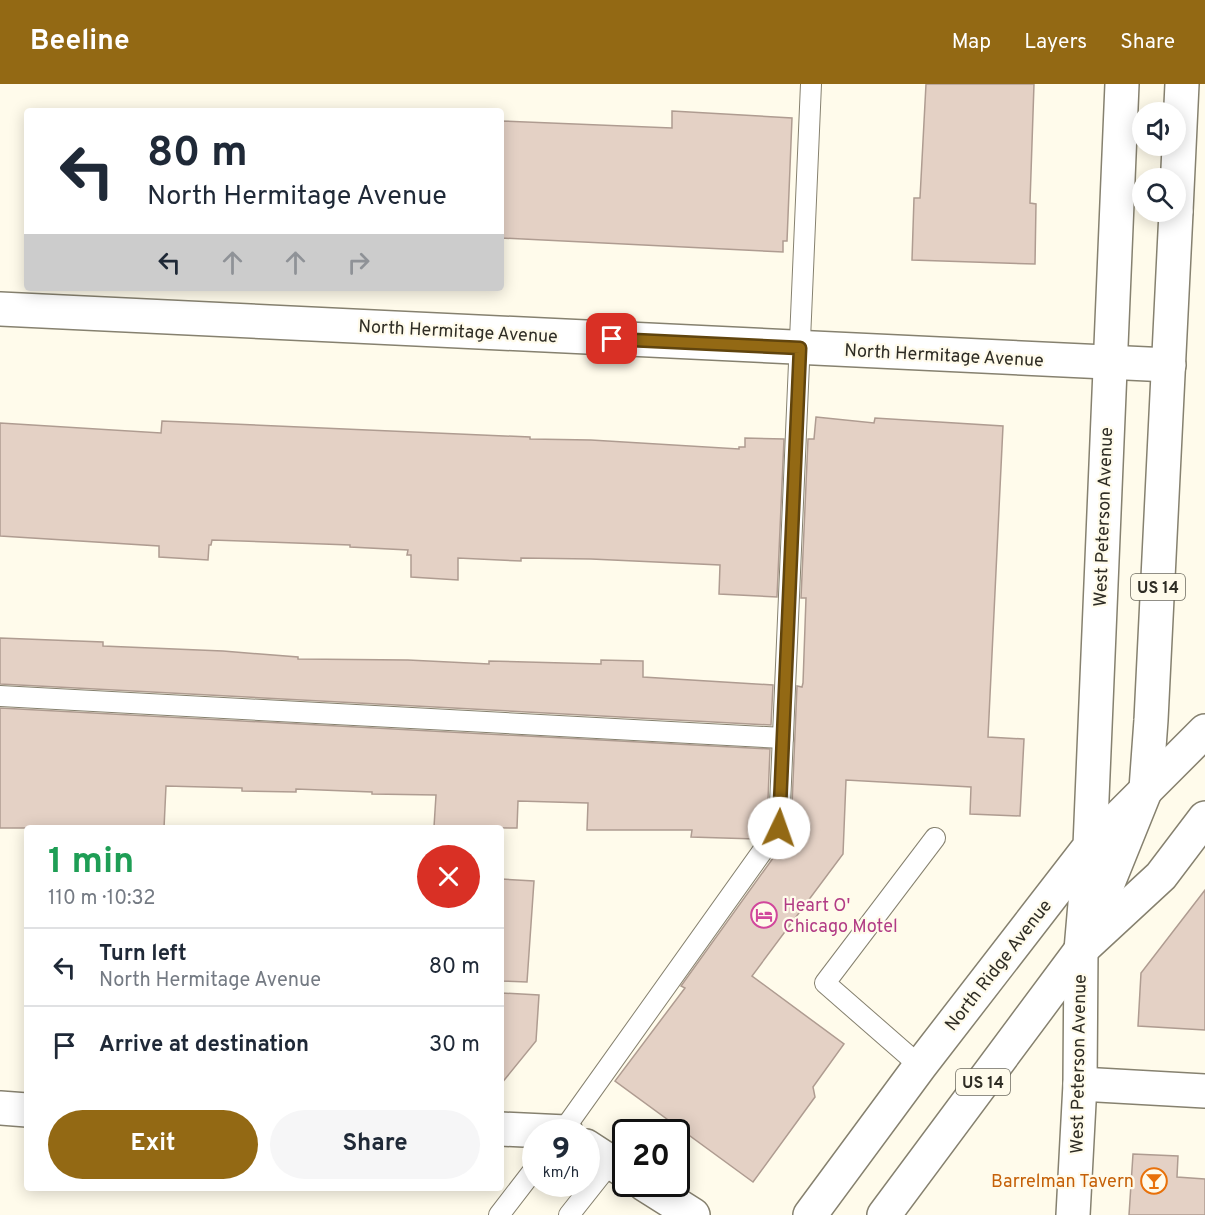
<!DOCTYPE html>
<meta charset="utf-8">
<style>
:root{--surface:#fff;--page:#f6f6f7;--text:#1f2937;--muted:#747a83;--line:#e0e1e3;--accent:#936914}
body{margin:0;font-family:Overpass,sans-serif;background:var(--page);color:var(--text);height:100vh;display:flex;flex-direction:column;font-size:22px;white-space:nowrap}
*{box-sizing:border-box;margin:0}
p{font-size:20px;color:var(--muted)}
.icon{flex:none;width:33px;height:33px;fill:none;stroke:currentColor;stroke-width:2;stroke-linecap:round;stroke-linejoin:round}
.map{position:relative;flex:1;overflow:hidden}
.sheet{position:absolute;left:24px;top:741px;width:480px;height:366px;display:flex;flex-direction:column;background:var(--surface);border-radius:6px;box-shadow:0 3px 15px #0003}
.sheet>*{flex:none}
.guide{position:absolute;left:24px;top:24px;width:480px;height:183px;border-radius:6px;box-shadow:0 3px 15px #0003;background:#fff;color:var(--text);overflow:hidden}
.buttons{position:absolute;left:1132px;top:18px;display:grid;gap:12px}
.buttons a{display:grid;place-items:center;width:54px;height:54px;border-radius:50%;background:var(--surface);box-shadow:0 3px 15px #0003;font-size:30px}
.speed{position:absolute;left:522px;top:1035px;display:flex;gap:12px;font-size:30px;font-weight:700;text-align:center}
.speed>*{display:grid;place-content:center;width:78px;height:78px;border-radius:50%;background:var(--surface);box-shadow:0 3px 15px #0003;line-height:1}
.speed small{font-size:15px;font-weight:400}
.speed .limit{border:3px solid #111;border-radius:9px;background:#fff;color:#111}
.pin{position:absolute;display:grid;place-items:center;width:51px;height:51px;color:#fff;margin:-26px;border-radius:12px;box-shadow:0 3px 9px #0006}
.me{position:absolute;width:66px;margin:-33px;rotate:3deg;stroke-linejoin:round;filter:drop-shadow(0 0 4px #0008)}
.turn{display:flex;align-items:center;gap:21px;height:126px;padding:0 24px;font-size:27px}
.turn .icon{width:78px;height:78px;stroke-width:2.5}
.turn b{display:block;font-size:42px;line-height:51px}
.lanes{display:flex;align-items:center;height:57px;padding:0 24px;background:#0003;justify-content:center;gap:30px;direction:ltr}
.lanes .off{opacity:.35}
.round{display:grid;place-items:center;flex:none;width:63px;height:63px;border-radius:32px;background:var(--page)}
.head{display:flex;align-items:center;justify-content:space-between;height:102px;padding:0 24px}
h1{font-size:36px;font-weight:700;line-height:45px;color:#1e9e55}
.primary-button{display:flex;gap:12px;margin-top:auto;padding:12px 24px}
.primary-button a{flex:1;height:69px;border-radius:36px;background:var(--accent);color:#fff;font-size:24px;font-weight:700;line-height:69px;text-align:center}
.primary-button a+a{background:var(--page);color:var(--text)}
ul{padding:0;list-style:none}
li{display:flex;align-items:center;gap:18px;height:78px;padding:0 24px;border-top:2px solid var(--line)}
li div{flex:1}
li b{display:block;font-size:22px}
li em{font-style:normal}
header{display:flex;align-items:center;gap:36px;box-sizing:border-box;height:84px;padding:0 30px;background:var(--accent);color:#fff}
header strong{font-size:28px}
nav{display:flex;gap:33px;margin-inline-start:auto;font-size:21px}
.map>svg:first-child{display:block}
.building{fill:#e4d1c5;stroke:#af9c91;stroke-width:1.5}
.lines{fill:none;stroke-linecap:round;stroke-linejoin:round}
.service-casing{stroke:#86816f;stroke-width:22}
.minor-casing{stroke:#86816f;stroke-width:36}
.secondary-casing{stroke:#86816f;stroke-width:36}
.primary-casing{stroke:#86816f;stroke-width:36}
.service{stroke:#fff;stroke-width:20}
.minor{stroke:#fff;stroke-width:33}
.secondary{stroke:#fff;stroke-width:33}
.primary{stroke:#fff;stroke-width:33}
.route-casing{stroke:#60440d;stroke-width:15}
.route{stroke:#936914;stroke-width:10}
.labels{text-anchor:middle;stroke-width:4.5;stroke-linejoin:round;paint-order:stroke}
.shield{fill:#fffbeb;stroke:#6d6b60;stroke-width:1.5}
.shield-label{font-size:16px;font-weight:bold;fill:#2f2d25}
.street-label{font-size:18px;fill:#2f2d25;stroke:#fffbeb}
.hotel-label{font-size:18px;fill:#b23c85;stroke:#fffbeb;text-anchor:start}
.food-label{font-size:18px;fill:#c56008;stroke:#fffbeb;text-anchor:end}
</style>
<header>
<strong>Beeline</strong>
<nav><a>Map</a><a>Layers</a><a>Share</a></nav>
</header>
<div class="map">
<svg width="1205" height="1131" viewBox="0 0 1205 1131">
<rect width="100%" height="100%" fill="#fffbeb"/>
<!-- building -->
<g class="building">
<polygon points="926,0 1034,0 1030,119 1036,120 1035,180 912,176 914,114 920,114"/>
<polygon points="672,27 792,34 787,157 783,157 783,168 501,154 501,37 672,44"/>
<polygon points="816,333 874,339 875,334 1003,342 988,653 1024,655 1020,732 970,730 971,703 846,696 843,770 752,892 844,960 813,1003 815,1013 753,1098 615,997 685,904 681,902 786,756 791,745 797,602 802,603 803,599 806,514 801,514 808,355 814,355"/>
<polygon points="162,337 530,353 530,355 591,356 739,365 739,363 745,363 745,354 784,355 777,513 719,510 720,481 591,475 521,474 521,477 458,474 458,496 411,493 411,471 407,471 408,466 350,463 350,461 212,456 211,461 209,461 208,476 159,473 159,462 0,452 0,339 161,349"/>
<polygon points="0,554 103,558 103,562 223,567 298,573 298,575 408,576 489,580 489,577 601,580 601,576 643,577 643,593 773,601 771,641 0,600"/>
<polygon points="0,624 770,665 767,740 756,755 691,753 692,746 587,746 588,719 518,717 517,744 434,743 436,711 372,710 372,708 296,705 296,708 242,707 242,704 166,702 164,744 0,744"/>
<polygon points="501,795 534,797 527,898 501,897"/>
<polygon points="1205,806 1205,946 1138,942 1141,889"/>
<polygon points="501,909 539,911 536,957 501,1000"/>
<polygon points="1133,1070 1178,1072 1177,1093 1205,1095 1205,1131 1129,1131"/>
</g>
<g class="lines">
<!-- service casing -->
<g class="service-casing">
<g id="service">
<polyline points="0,612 783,654"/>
<polyline points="920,982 825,899 935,754"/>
<polyline points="562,1048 779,744 811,0"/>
<polyline points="499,1131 536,1083"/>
<polyline points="569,1131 611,1078"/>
</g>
</g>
<!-- minor casing -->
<g class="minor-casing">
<g id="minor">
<polyline points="0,225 1169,281"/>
<polyline points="1080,1000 1205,1007"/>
<polyline points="0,1024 27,1026"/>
<polyline points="501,1045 566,1048"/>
<polyline points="586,1062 626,1088"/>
<polyline points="644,1100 693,1131"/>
</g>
</g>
<!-- secondary casing -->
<g class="secondary-casing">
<g id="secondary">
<polyline points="1081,866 1161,792 1205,734"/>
<polyline points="1073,1131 1080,1000 1081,866 1090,762 1205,647"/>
</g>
</g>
<!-- primary casing -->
<g class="primary-casing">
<g id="primary">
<polyline points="1176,127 1182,0"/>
<polyline points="810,1131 920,982 1090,762 1122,0"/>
<polyline points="884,1131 1081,866 1146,705 1151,636 1176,128"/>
</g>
</g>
<!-- service -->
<use href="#service" class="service"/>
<!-- minor -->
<use href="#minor" class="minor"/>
<!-- secondary -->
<use href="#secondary" class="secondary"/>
<!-- primary -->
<use href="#primary" class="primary"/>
</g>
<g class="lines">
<!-- route casing -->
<g class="route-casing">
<polyline id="route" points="612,255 800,264 779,744"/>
</g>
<!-- route -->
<use href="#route" class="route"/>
</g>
<!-- icons -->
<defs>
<g id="hotel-ring" transform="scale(1.35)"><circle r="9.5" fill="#fffbeb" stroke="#d1479c" stroke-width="1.5"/><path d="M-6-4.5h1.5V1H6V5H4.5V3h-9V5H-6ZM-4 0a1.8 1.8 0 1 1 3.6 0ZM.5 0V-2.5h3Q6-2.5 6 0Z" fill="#d1479c"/></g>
<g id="bar-ring" transform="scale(1.35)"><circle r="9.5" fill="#fffbeb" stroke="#e8710a" stroke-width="1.5"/><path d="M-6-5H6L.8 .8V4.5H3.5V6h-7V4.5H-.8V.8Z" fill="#e8710a"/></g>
</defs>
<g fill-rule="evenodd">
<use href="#hotel-ring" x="764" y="831"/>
<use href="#bar-ring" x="1154" y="1097"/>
</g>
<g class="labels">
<!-- shield labels -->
<g class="shield">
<rect x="1131" y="490" width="54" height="26" rx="4.5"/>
<rect x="956" y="985" width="54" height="26" rx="4.5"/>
</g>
<g class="shield-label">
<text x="1158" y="509">US 14</text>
<text x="983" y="1004">US 14</text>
</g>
<!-- street labels -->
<g class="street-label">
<text transform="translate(458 247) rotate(3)" y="6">North Hermitage Avenue</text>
<text transform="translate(944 271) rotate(3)" y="6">North Hermitage Avenue</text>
<text transform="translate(1103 433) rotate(-88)" y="6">West Peterson Avenue</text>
<text transform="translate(998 881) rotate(-52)" y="6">North Ridge Avenue</text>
<text transform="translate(1078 980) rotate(-89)" y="6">West Peterson Avenue</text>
</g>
<!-- hotel labels -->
<g class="hotel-label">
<text x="783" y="827">Heart O'<tspan x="783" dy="21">Chicago Motel</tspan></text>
</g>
<!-- food labels -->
<g class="food-label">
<text x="1134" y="1103">Barrelman Tavern</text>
</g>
</g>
</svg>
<div class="buttons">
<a><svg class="icon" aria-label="sound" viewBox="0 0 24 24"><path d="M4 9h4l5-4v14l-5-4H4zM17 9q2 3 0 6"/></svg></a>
<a><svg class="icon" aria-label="search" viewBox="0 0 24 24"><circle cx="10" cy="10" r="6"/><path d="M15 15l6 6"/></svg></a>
</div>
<div class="speed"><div>9<small>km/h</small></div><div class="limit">20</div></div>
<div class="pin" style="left:612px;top:255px;background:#d93025"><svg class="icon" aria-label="arrive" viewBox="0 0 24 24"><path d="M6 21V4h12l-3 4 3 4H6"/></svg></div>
<svg class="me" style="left:779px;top:744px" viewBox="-20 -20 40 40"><circle r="19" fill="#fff"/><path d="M0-13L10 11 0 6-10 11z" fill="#936914"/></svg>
<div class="guide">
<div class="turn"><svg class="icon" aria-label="left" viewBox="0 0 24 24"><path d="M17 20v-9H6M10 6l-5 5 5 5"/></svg><div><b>80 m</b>North Hermitage Avenue</div></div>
<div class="lanes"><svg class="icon" aria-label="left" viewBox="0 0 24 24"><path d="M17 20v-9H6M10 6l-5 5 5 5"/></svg><svg class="icon off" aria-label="ahead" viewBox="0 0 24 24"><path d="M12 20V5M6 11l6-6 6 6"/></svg><svg class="icon off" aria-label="ahead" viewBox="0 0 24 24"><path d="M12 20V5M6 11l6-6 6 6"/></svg><svg class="icon off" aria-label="right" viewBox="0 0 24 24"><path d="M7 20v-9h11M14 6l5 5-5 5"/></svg></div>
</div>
<section class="sheet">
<div class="head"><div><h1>1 min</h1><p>110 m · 10:32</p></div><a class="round" style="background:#d93025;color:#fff"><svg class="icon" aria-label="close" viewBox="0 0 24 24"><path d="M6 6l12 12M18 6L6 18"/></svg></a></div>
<ul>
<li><svg class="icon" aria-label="left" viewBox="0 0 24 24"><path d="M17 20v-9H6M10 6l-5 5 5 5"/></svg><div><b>Turn left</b><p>North Hermitage Avenue</p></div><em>80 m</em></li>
<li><svg class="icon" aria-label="arrive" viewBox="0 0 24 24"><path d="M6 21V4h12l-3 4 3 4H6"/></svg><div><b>Arrive at destination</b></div><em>30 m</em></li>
</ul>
<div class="primary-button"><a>Exit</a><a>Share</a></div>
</section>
</div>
